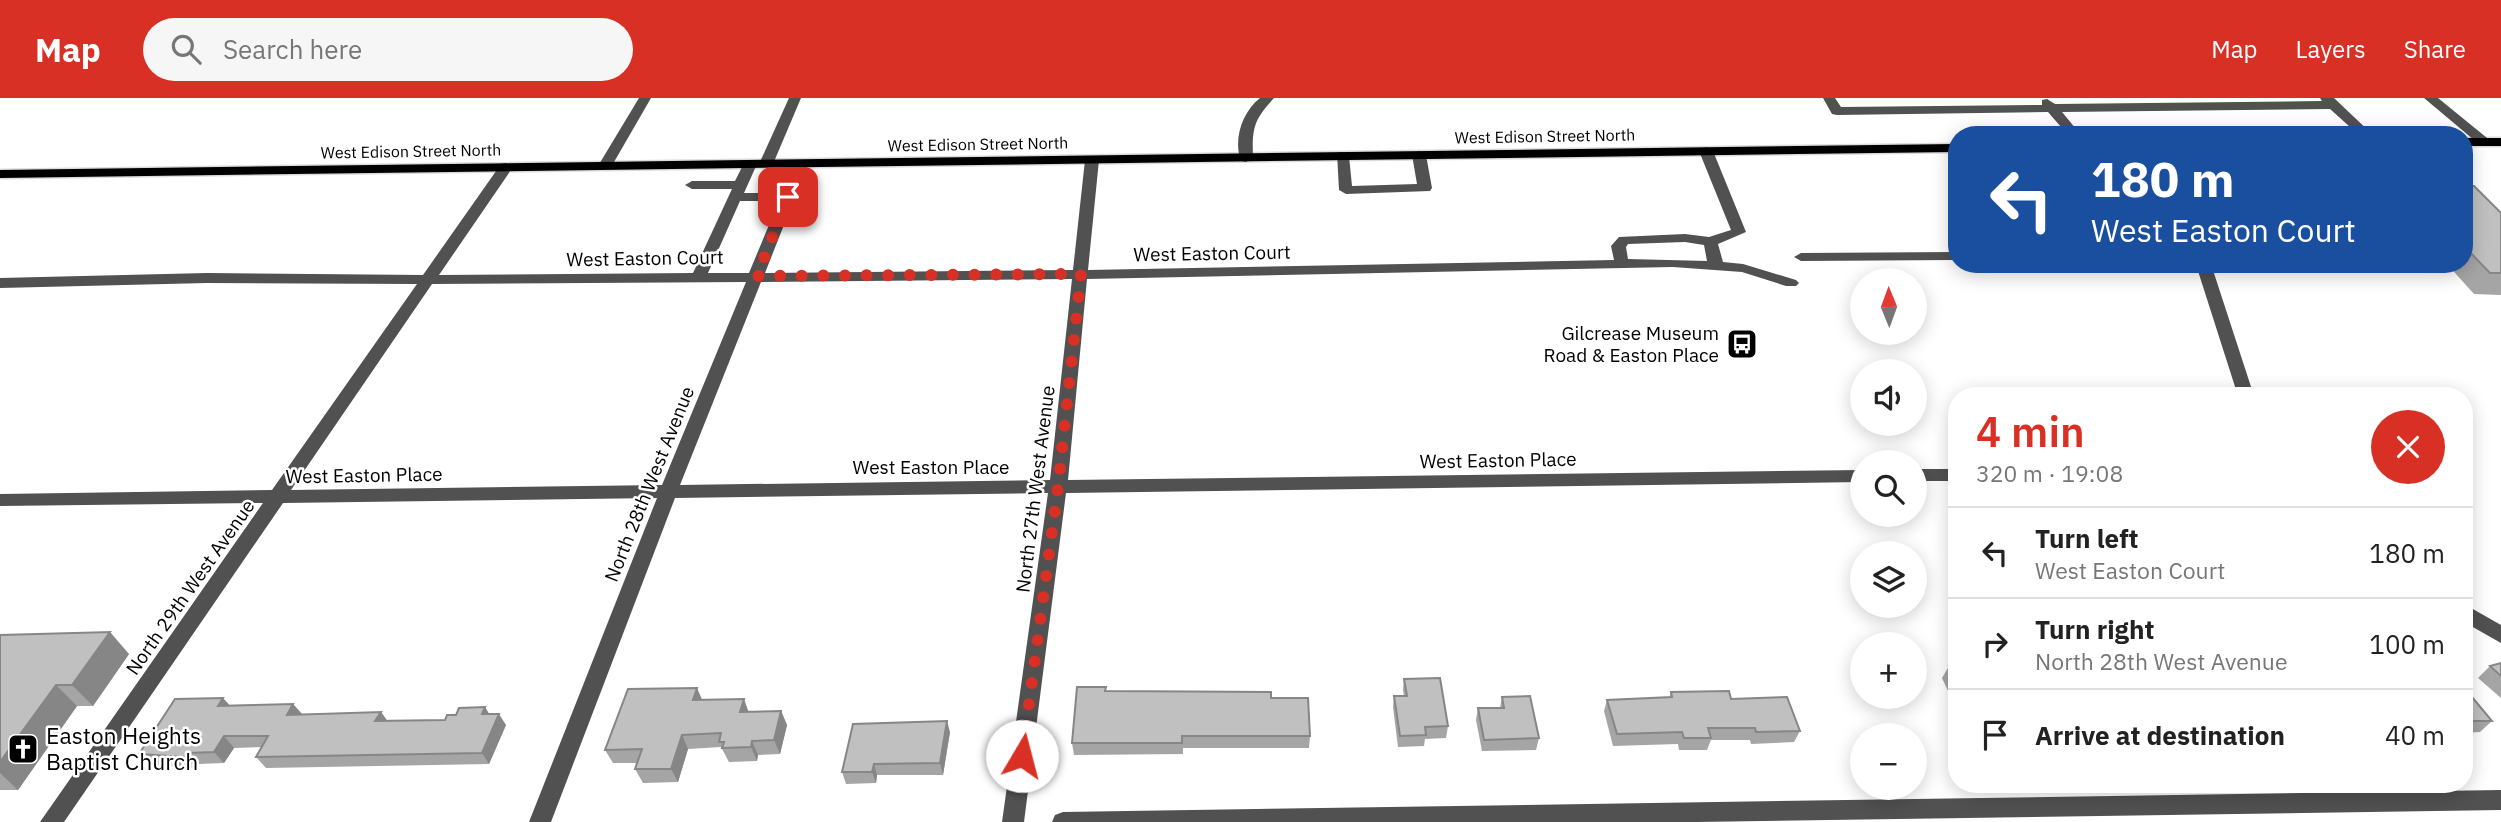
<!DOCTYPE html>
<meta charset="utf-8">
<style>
:root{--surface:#fff;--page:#f6f6f6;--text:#222;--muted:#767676;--line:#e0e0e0;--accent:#d93025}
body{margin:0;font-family:"IBM Plex Sans",sans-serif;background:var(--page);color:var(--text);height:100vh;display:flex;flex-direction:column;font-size:26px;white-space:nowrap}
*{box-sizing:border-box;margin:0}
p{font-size:23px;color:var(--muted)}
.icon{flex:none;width:38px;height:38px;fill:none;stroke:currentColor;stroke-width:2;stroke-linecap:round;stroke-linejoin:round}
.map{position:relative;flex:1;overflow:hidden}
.details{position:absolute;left:1948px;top:289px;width:525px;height:406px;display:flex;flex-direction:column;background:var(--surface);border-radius:28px;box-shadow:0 4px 18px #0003}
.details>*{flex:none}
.guide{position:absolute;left:1948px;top:28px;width:525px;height:147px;border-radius:28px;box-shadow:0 4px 18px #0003;background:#1a4fa0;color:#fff;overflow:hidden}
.needle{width:46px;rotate:359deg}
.tools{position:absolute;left:1850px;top:170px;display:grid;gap:14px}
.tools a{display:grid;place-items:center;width:77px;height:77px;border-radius:50%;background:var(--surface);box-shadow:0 4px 18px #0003;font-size:35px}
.pin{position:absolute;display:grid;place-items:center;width:60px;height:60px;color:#fff;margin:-30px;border-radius:14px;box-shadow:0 4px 10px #0006}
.me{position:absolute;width:77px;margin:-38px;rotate:8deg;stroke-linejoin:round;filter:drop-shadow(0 0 5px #0008)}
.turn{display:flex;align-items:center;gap:24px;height:147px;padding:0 28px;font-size:32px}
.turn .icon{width:91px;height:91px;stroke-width:2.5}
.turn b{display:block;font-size:49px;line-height:60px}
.round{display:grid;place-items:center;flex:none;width:74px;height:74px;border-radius:37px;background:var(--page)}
.summary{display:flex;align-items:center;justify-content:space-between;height:119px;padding:0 28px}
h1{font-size:42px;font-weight:600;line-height:52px;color:var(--accent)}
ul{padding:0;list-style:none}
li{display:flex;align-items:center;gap:21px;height:91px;padding:0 28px;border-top:2px solid var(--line)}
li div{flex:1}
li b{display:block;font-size:26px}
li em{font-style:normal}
header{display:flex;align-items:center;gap:42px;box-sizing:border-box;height:98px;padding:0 35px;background:var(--accent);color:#fff}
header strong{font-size:33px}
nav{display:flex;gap:38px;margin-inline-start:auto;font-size:24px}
.search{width:490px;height:63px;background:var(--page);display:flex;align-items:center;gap:18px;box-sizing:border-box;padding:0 24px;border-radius:38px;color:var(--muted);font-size:26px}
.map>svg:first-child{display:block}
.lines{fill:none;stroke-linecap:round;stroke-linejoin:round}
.major-casing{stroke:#dbdbdb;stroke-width:3}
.minor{fill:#515151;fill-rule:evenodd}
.major{fill:#000;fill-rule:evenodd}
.wall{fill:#a5a5a5}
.shaded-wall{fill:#868686}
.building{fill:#c0c0c0;stroke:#868686;stroke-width:2}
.route{stroke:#d93025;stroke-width:12;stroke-dasharray:0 21.6}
.labels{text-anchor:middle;stroke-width:5;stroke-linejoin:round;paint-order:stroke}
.far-street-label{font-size:16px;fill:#000;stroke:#fff}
.street-label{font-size:19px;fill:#000;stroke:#fff}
.poi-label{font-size:19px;fill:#000;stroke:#fff;text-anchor:end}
.near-poi-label{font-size:23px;fill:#000;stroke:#fff;text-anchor:start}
</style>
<header>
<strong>Map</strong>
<div class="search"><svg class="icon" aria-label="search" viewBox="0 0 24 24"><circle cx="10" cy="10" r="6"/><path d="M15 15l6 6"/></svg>Search here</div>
<nav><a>Map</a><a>Layers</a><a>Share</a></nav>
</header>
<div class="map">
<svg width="2501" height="724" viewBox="0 0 2501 724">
<rect width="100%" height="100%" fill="#fff"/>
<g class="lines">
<!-- major casing -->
<g class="major-casing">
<g id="major">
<rect x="2464" y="40" width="37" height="8"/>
<polygon points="1956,46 1956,54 0,80 0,72"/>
</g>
</g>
<!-- minor -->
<g class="minor">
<polygon points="639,0 651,0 610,71 600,71 598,68"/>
<polygon points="789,0 801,0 773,66 771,69 761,69 759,66"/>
<path d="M 1260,0 L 1274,0 C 1254,22 1252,29 1253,60 L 1246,64 L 1241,63 C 1233,42 1242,14 1260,0 Z"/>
<polygon points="1823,0 1835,0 1841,9 2042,7 2042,2 2047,1 2055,6 2322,3 2320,0 2334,0 2373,37 2359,37 2330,11 2062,14 2081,37 2068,37 2048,14 1837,17 1832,16"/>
<polygon points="2424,0 2438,0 2492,44 2485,48 2480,47"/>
<path d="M 1706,49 L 1713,53 L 1746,134 L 1718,146 L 1723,164 L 1743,166 L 1796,182 L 1799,185 L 1796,188 L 1786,188 L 1742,174 L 1673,169 L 1087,181 L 1068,382 L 1862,372 L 1862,384 L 1066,395 L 1024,724 L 1002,724 L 1048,395 L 675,400 L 551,724 L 529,724 L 657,400 L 283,405 L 64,724 L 40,724 L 263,405 L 0,408 L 0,396 L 272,392 L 417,186 L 207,185 L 0,190 L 0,180 L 207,175 L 423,177 L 501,66 L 506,65 L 513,69 L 439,177 L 693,175 L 732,91 L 692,91 L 685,87 L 692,83 L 735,83 L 745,63 L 750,62 L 757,66 L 744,95 L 782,95 L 796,63 L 806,63 L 808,66 L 765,175 L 1073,172 L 1085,62 L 1092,58 L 1099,62 L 1088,172 L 1614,162 L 1611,148 L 1619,139 L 1685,136 L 1709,139 L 1731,132 L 1699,53 ZM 740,103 L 779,103 L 749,175 L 708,175 ZM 1685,144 L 1704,147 L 1707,163 L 1628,161 L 1626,149 L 1628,146 ZM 1072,181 L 1050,382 L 680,387 L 761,184 ZM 746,184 L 662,387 L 291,392 L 432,186 Z"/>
<polygon points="1419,53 1426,57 1432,90 1430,93 1346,96 1339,92 1337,55 1342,54 1349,58 1352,88 1417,86 1412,57"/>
<polygon points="1956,154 1956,162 1801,163 1794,159 1801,155"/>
<polygon points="2175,166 2211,166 2254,298 2238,298 2198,173 2177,169"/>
<rect x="1914" y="371" width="42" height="12"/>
<polygon points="2464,506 2501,527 2501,545 2464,524"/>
<polygon points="2501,692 2501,712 1697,724 1052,724 1055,717 1063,714"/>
</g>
<!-- major -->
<use href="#major" class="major"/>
</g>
<!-- wall -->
<g class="wall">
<polygon points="2464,88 2501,115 2501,197 2474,196 2447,166 2464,166"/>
<polygon points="0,537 129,556 93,608 77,608 18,692 0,692"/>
<polygon points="2501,565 2501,600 2478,580 2490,568"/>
<polygon points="1949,568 1956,568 1956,610 1942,580"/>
<polygon points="1404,581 1448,628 1446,640 1425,641 1424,648 1398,649 1393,609 1394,598 1404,598 1403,592"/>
<polygon points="1106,589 1106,593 1271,600 1310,638 1309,650 1183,650 1183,656 1074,657 1072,645"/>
<polygon points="2464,593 2492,623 2480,634 2464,635"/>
<polygon points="1671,594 1731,601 1800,633 1794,644 1751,646 1750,642 1711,642 1707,652 1679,652 1678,646 1613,648 1604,613 1607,602 1669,600"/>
<polygon points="1502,599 1539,640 1536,652 1482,653 1476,622 1478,610 1500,610"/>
<polygon points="702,602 749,614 781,613 787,627 780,656 758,657 757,663 729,664 721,649 688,651 678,684 643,685 635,671 638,665 613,665 605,652"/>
<polygon points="293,606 302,617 381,614 387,623 445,622 456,617 485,609 489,616 506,627 489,666 266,670 256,659 262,649 234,650 224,665 198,666 196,670 150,667 139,656 229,607"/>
<polygon points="950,634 943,677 877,677 876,685 846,686 842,674"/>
</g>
<!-- shaded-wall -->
<g class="shaded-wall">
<polygon points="110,534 129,556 93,608 72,587"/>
<polygon points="56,587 77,608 18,692 0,675 0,664"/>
<polygon points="697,590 703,604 693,602"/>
<polygon points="223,600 233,611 218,608"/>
<polygon points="744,601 749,615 740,614"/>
<polygon points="293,606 303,617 287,617"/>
<polygon points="485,609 492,621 482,616"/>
<polygon points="781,613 787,627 780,656 774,642"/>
<polygon points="381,614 389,625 375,623"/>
<polygon points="499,616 506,627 489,666 482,655"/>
<polygon points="947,623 950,634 943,677 940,665"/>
<polygon points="682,637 688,651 678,684 671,671"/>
<polygon points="224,638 234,650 224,665 214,654"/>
<polygon points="752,643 758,657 757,663 751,649"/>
<polygon points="188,655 198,666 196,670 185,659"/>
<polygon points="874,666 877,677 876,685 872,674"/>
</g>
<!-- building -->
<g class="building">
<polygon points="2464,88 2474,88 2501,115 2501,175 2490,175 2464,148"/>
<polygon points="110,534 72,587 56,587 0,664 0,537"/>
<polygon points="2501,565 2501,578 2490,568"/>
<polygon points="1949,568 1956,568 1956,584"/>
<polygon points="1440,580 1448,628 1425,629 1426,637 1400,638 1394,598 1407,598 1404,581"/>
<polygon points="1077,589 1106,589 1105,593 1271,594 1271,600 1308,600 1310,638 1182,638 1182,645 1072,645"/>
<polygon points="697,590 693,602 744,601 740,614 781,613 774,642 752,643 751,649 722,650 724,644 719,644 721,635 682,637 671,671 635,671 642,651 605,652 628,591"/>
<polygon points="1729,593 1731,601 1787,599 1800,633 1756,634 1755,630 1708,630 1711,640 1684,640 1682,634 1617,636 1607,602 1672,599 1671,594"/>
<polygon points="2464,593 2467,593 2492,623 2464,623"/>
<polygon points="1530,598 1539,640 1484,642 1478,610 1504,610 1502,599"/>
<polygon points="223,600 218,608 293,606 287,617 381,614 375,623 445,622 447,617 456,617 459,610 485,609 482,616 499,616 482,655 256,659 268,638 224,638 214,654 188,655 185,659 139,656 175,601"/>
<polygon points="947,623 940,665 874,666 872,674 842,674 853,626"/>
</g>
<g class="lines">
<!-- route -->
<polyline class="route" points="788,99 757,178 1081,176 1058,389 1022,658"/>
</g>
<!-- icons -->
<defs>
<g id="bus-square" transform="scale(1.575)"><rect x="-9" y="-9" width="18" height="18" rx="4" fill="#000" stroke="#fff"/><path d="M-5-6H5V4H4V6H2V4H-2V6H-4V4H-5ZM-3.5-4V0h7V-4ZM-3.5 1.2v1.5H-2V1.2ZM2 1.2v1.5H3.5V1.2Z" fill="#fff"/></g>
<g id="church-square" transform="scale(1.575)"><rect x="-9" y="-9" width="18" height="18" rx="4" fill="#000" stroke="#fff"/><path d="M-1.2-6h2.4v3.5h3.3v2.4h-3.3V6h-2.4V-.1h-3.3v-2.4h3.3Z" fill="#fff"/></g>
</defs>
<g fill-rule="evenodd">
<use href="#bus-square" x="1742" y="246"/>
<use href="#church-square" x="23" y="651"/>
</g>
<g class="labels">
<!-- far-street labels -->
<g class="far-street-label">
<text transform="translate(1545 38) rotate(-1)" y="6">West Edison Street North</text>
<text transform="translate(978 46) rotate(-1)" y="6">West Edison Street North</text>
<text transform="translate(411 53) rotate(-1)" y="6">West Edison Street North</text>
</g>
<!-- street labels -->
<g class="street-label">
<text transform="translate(1212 155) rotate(-1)" y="7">West Easton Court</text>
<text transform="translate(645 160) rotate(-1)" y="7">West Easton Court</text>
<text transform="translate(1498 362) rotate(-1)" y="7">West Easton Place</text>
<text x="931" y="376">West Easton Place</text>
<text transform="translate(364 377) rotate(-1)" y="7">West Easton Place</text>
<text transform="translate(649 386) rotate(-68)" y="7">North 28th West Avenue</text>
<text transform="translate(1035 391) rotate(-83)" y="7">North 27th West Avenue</text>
<text transform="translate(190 489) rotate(-55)" y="7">North 29th West Avenue</text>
</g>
<!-- poi labels -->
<g class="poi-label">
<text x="1719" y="242">Gilcrease Museum<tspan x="1719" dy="22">Road &amp; Easton Place</tspan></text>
</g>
<!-- near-poi labels -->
<g class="near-poi-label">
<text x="46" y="646">Easton Heights<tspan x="46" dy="26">Baptist Church</tspan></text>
</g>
</g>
</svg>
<div class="tools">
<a><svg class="needle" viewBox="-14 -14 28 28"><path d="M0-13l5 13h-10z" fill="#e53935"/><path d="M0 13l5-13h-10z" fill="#767676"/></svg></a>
<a><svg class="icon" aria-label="sound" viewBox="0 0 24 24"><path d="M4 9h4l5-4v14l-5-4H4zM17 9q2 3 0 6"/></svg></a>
<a><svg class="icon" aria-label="search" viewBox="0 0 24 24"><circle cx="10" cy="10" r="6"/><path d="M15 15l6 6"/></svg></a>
<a><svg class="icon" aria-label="layers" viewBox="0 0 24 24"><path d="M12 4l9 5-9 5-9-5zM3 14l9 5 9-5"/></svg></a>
<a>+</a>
<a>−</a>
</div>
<div class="pin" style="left:788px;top:99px;background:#d93025"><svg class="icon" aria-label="arrive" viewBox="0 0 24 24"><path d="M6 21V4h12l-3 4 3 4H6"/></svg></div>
<svg class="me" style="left:1022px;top:658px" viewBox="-20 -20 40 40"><circle r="19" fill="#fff"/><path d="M0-13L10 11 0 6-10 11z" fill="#d93025"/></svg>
<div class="guide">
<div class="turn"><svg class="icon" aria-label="left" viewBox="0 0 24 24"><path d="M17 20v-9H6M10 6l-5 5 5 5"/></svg><div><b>180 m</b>West Easton Court</div></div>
</div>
<section class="details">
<div class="summary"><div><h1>4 min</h1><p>320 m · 19:08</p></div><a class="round" style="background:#d93025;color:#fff"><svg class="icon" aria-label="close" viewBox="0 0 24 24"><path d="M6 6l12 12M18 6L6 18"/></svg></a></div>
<ul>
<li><svg class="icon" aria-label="left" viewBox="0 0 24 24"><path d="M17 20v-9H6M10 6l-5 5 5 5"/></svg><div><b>Turn left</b><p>West Easton Court</p></div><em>180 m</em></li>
<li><svg class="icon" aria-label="right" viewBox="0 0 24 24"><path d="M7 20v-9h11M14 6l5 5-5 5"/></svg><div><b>Turn right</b><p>North 28th West Avenue</p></div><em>100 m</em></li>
<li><svg class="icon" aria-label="arrive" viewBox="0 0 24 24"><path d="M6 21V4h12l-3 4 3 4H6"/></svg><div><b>Arrive at destination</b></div><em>40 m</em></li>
</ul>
</section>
</div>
